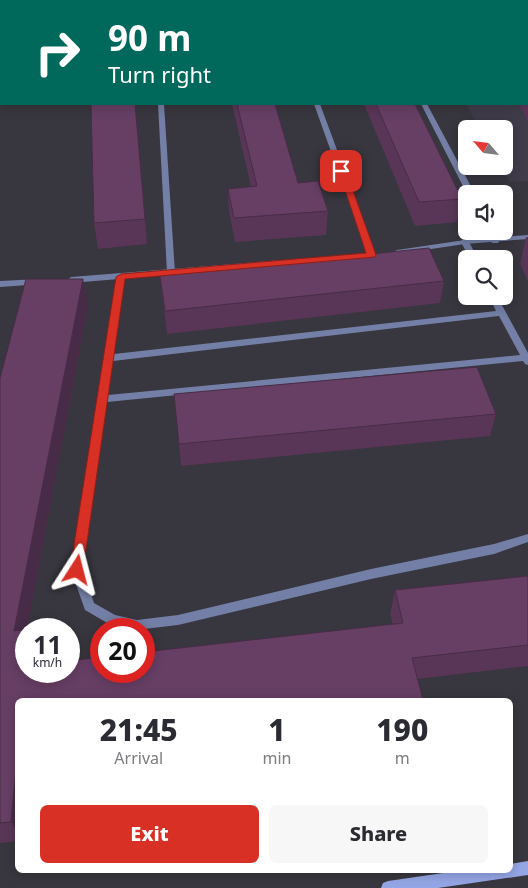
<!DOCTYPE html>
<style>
:root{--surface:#fff;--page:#f7f7f7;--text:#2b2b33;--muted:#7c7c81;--accent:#d93025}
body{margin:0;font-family:"Noto Sans",sans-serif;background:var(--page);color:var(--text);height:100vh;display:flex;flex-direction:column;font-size:19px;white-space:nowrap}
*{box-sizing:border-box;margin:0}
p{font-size:16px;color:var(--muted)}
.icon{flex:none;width:28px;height:28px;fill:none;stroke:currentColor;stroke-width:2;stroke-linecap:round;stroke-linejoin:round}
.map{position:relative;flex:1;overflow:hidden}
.side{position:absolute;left:15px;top:698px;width:498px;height:175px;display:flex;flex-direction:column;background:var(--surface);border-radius:8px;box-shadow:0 2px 12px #0003}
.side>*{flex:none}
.guide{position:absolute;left:0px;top:0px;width:529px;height:105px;box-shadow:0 2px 12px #0003;background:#00695c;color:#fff;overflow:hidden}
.needle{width:32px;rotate:298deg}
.fabs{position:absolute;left:458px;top:120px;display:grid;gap:10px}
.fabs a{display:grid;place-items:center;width:55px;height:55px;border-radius:8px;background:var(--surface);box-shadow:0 2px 12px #0003;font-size:25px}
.speed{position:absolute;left:15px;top:618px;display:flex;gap:10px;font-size:25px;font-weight:700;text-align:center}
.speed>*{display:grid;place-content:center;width:65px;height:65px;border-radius:50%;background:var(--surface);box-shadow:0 2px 12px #0003;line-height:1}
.speed small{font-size:12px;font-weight:400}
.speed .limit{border:8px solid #d22;background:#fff;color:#111}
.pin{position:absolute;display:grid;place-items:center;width:42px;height:42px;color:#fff;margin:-21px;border-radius:10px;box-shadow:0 2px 8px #0006}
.me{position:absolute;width:55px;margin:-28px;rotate:9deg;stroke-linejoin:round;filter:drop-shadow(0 0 4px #0008)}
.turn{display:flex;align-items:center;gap:18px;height:105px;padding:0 25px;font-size:22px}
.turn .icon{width:65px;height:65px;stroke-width:2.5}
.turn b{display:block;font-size:35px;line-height:42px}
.eta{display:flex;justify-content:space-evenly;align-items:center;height:85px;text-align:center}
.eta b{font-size:30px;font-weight:800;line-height:35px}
.primary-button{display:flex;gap:10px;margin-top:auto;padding:10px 25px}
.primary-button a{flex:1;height:58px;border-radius:8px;background:var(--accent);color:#fff;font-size:20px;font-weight:800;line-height:58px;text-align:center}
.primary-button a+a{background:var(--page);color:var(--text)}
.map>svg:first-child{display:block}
.built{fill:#403c4a}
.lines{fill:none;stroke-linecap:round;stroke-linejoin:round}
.service{fill:#737fa6;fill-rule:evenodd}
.minor{fill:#737fa6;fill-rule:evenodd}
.secondary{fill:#94a6e5;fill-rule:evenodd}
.wall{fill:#593657}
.shaded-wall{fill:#482c47}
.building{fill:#673f65;stroke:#482c47}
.route{fill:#d93025;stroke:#8d1f18}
</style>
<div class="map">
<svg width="528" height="888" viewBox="0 0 528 888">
<rect width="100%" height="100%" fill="#38363e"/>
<!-- built -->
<polygon class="built" points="436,0 528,0 528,181 510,182 501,166 504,166 504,129 480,129 466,104 528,104 528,1"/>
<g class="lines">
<!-- service -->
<g class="service">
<polygon points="368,0 374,0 375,1 369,1"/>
<polygon points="158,104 164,104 175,273 171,276 167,273"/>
<polygon points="314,104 320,104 376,255 375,257 369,257 368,255"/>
<polygon points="421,104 427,104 475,194 467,194"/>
<polygon points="486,231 494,231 499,241 498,243 492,243"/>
<polygon points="462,240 468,240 478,259 470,259 461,242"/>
<path d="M 121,274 L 125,277 L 114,354 L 496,311 L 489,296 L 497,296 L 528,353 L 528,365 L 525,364 L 523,361 L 107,402 L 83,570 L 94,603 L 115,615 L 137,620 L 178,615 L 371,569 L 494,544 L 528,534 L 528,542 L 494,554 L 371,579 L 178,625 L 144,629 L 130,629 L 109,624 L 85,610 L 71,570 L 117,277 ZM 499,316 L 520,355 L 108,395 L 113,361 Z"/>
</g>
<!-- minor -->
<g class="minor">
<polygon points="528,235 528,239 465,244 397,254 393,252 397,250 465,240"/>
<polygon points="283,260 286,261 286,265 71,283 67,280 71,277"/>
<polygon points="39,279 42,280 42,284 0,287 0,281"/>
</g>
<!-- secondary -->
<polygon class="secondary" points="528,861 528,875 438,888 381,888 383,883 388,881 464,870 510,870 510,864"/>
</g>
<!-- wall -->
<g class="wall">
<rect x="189" y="0" width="175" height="1"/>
<polygon points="528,64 528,121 518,104 528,104"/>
<polygon points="91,104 135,104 147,244 98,249 94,223"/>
<polygon points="232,104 275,104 298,183 328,211 326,235 235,242 229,212 228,189 251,187"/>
<polygon points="364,104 415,104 462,199 457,222 415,226"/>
<polygon points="526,237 528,237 528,281 520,264"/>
<polygon points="160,276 444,281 440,303 167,334"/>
<polygon points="88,305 27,629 26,629 26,671 393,625 390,614 395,590 528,576 528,666 417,679 18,700 18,841 0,843 0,378"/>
<polygon points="174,394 496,414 490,436 181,466"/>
</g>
<!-- shaded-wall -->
<g class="shaded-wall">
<polygon points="168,0 178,0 178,1 167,1"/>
<polygon points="83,279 88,305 27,629 26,629 26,634 14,631"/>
<polygon points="26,641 26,669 25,665"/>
<polygon points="17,747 18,748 18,834 11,822"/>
</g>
<!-- building -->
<g class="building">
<polygon points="154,0 168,0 167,1 152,1"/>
<polygon points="189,0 272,0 250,1 190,1"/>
<polygon points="330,0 364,0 364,1 331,1"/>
<polygon points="91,104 135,104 145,219 94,223"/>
<polygon points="237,104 275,104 298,183 318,181 328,211 234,218 228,189 257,186"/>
<polygon points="376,104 415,104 462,199 419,202"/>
<polygon points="429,248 444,281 165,311 160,276"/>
<polygon points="26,279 83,279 14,631 26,630 25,665 26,665 26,671 69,671 69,661 101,657 101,671 144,671 144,652 403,623 395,590 528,576 528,645 412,658 423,700 18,700 18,747 11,822 0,823 0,378"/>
<polygon points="477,367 496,414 179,444 174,394"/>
</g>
<!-- route -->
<polygon class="route" points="338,169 346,171 376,255 375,257 125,279 83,570 81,574 72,574 70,570 116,277 121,274 366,253"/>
</svg>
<div class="fabs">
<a><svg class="needle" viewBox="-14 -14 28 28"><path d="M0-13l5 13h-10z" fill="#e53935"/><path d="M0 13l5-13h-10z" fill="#7c7c81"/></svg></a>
<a><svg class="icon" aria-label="sound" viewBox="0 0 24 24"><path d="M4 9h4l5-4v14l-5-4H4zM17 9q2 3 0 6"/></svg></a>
<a><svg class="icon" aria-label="search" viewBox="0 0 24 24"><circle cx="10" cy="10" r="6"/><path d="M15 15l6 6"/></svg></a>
</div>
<div class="speed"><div>11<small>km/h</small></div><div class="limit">20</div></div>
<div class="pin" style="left:341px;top:171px;background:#d93025"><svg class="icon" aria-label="arrive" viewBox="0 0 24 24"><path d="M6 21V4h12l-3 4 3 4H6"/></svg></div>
<svg class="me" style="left:77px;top:570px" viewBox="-20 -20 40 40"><path d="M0-17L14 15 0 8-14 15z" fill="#d93025" stroke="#fff" stroke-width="4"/></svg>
<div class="guide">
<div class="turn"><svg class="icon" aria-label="right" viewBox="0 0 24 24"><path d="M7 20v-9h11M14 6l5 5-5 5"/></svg><div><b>90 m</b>Turn right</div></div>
</div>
<section class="side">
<div class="eta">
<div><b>21:45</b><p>Arrival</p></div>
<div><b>1</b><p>min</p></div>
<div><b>190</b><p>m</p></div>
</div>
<div class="primary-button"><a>Exit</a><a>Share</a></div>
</section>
</div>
